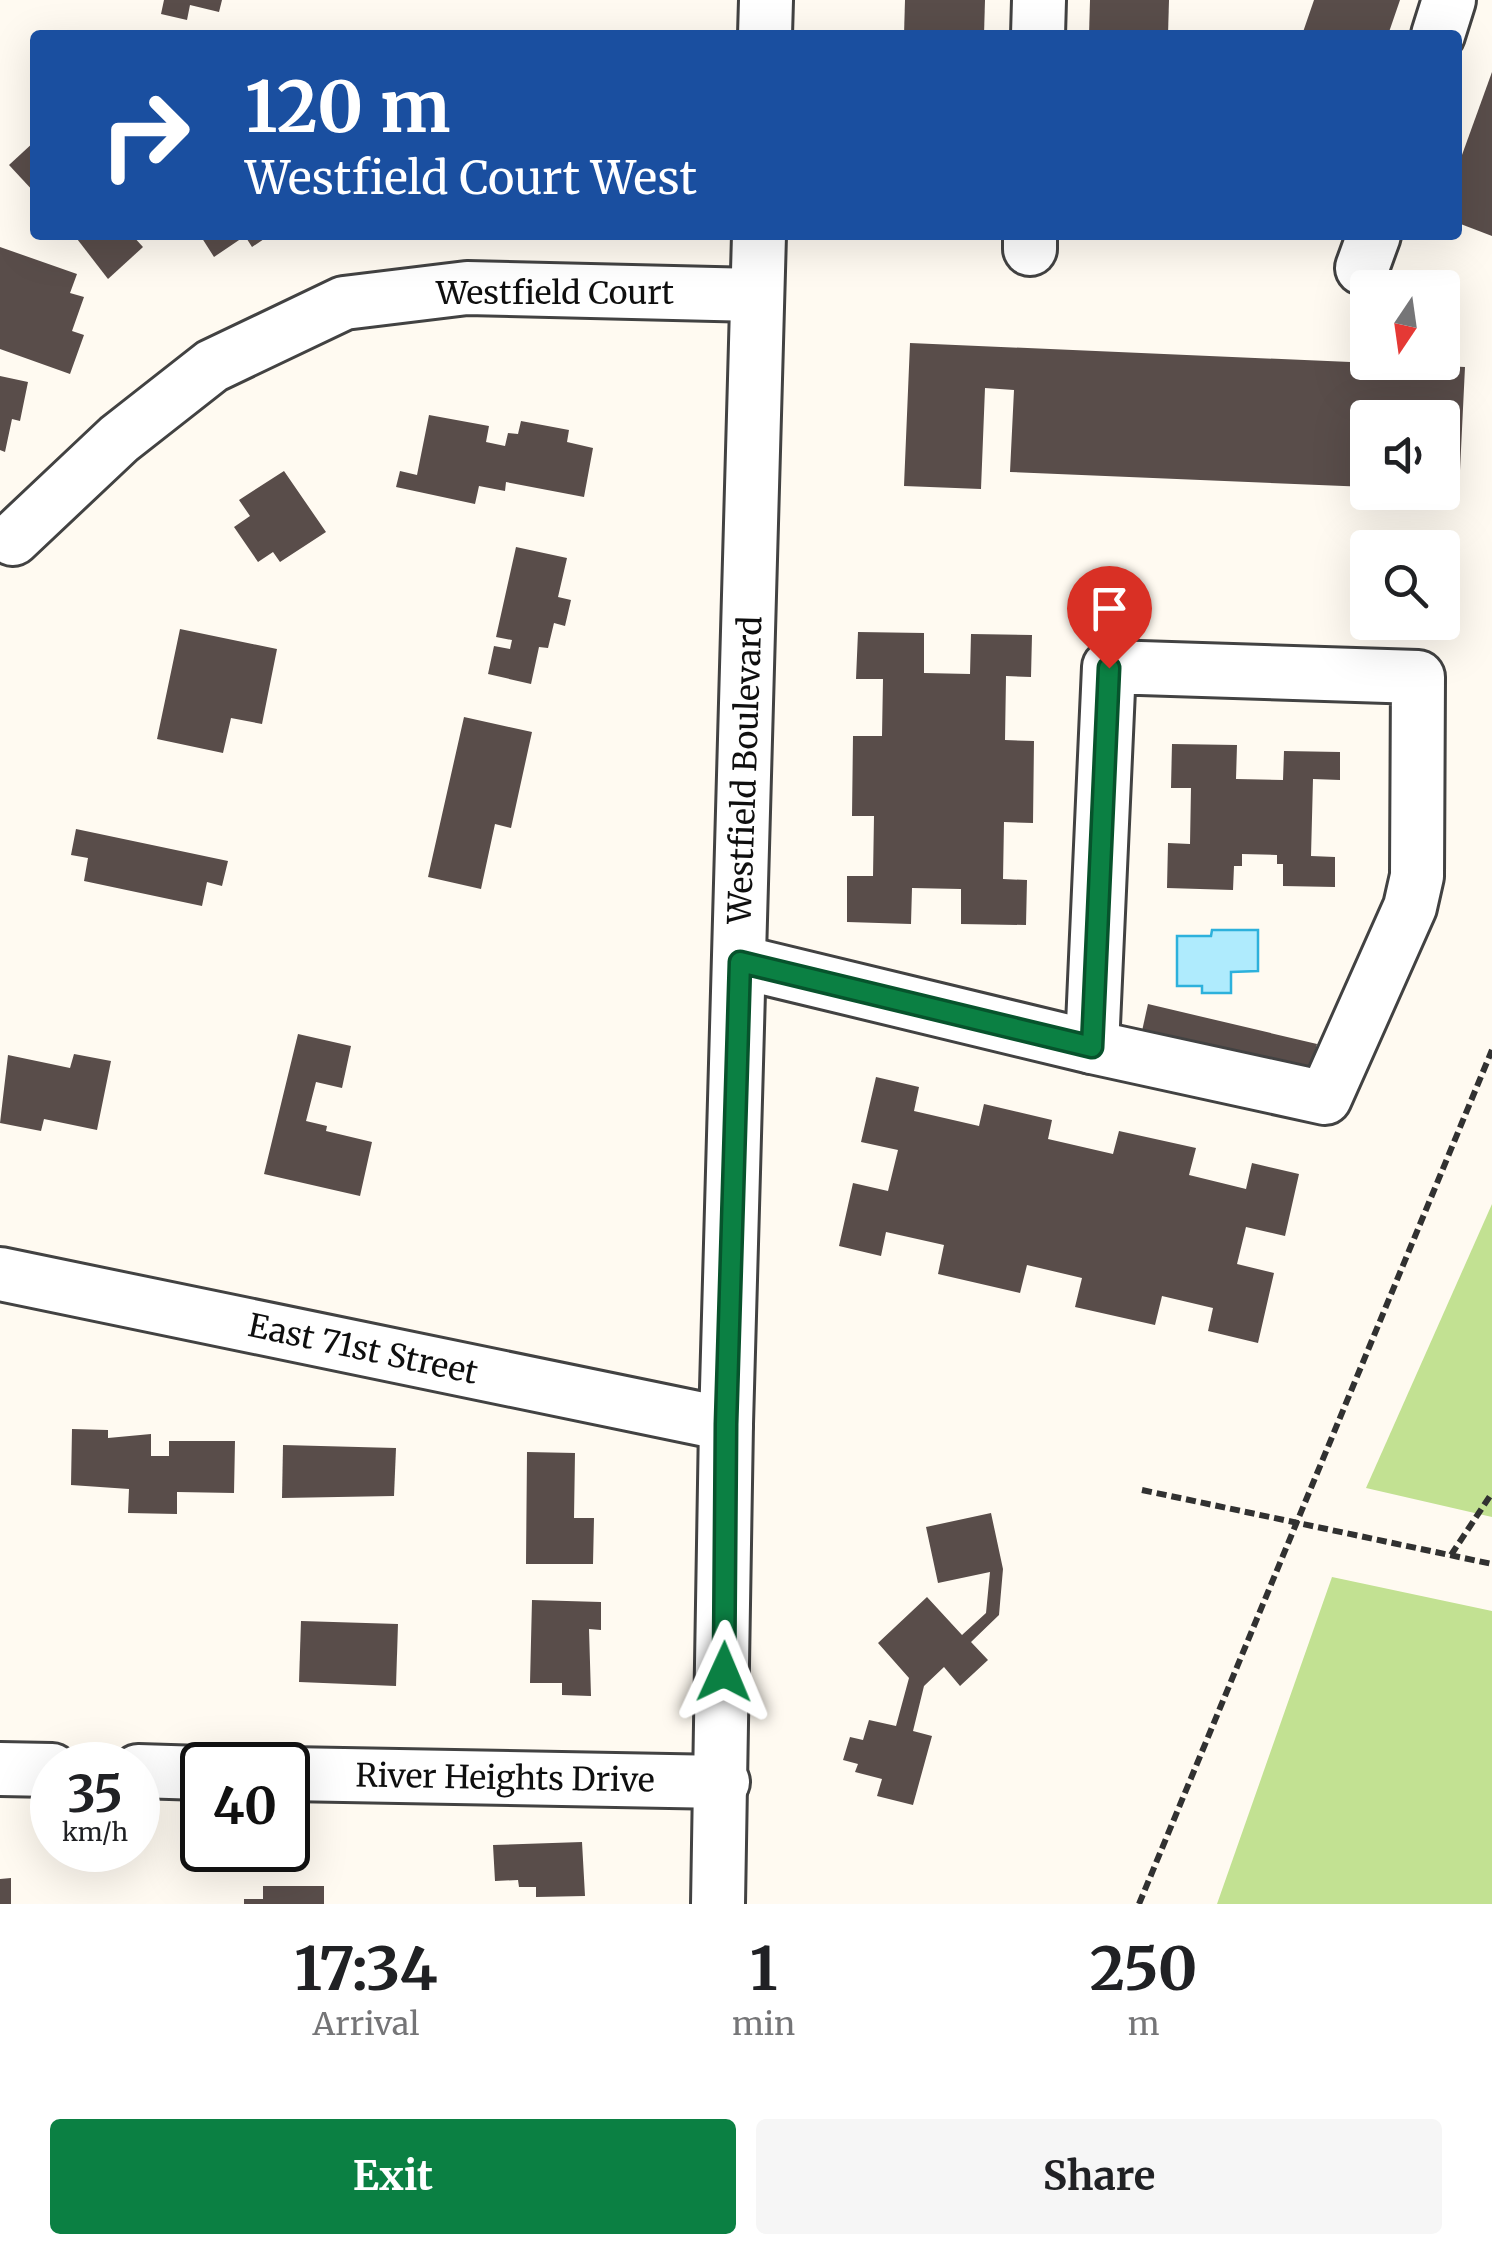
<!DOCTYPE html>
<style>
:root{--surface:#fff;--page:#f6f6f6;--text:#202124;--muted:#757577;--accent:#0b8043}
body{margin:0;font-family:Merriweather,serif;background:var(--page);color:var(--text);height:100vh;display:flex;flex-direction:column;font-size:38px;white-space:nowrap}
*{box-sizing:border-box;margin:0}
p{font-size:32px;color:var(--muted)}
.icon{flex:none;width:55px;height:55px;fill:none;stroke:currentColor;stroke-width:2;stroke-linecap:round;stroke-linejoin:round}
.map{position:relative;height:1904px;overflow:hidden}
.side{display:flex;flex-direction:column;background:var(--surface);flex:1}
.side>*{flex:none}
.guide{position:absolute;left:30px;top:30px;width:1432px;height:210px;border-radius:10px;box-shadow:0 10px 40px #0002;background:#1a4fa0;color:#fff;overflow:hidden}
.needle{width:65px;rotate:193deg}
.tools{position:absolute;left:1350px;top:270px;display:grid;gap:20px}
.tools a{display:grid;place-items:center;width:110px;height:110px;border-radius:10px;background:var(--surface);box-shadow:0 10px 40px #0002;font-size:50px}
.speed{position:absolute;left:30px;top:1742px;display:flex;gap:20px;font-size:50px;font-weight:700;text-align:center}
.speed>*{display:grid;place-content:center;width:130px;height:130px;border-radius:50%;background:var(--surface);box-shadow:0 10px 40px #0002;line-height:1}
.speed small{font-size:25px;font-weight:400}
.speed .limit{border:5px solid #111;border-radius:15px;background:#fff;color:#111}
.pin{position:absolute;display:grid;place-items:center;width:85px;height:85px;color:#fff;margin:-102px -42px;border-radius:50% 50% 50% 0;rotate:-45deg;box-shadow:0 0 10px #0007}
.pin .icon{rotate:45deg}
.me{position:absolute;width:110px;margin:-55px;rotate:1deg;stroke-linejoin:round;filter:drop-shadow(0 0 8px #0008)}
.turn{display:flex;align-items:center;gap:35px;height:210px;padding:0 50px;font-size:45px}
.turn .icon{width:130px;height:130px;stroke-width:2.5}
.turn b{display:block;font-size:70px;line-height:85px}
.eta{display:flex;justify-content:space-evenly;align-items:center;height:170px;text-align:center}
.eta b{font-size:60px;font-weight:700;line-height:70px}
.action{display:flex;gap:20px;margin-top:auto;padding:20px 50px}
.action a{flex:1;height:115px;border-radius:10px;background:var(--accent);color:#fff;font-size:40px;font-weight:700;line-height:115px;text-align:center}
.action a+a{background:var(--page);color:var(--text)}
.map>svg:first-child{display:block}
.forest{fill:#c2e192}
.water{fill:#afebfd;stroke:#2db1dc;stroke-width:2.5}
.building{fill:#594d4a}
.lines{fill:none;stroke-linecap:round;stroke-linejoin:round}
.minor-casing{stroke:#424242;stroke-width:58}
.path{stroke:#313131;stroke-width:6;stroke-dasharray:10 5;stroke-linecap:butt}
.minor{stroke:#fff;stroke-width:52}
.route-casing{stroke:#07532c;stroke-width:25}
.route{stroke:#0b8043;stroke-width:18}
.labels{text-anchor:middle;stroke-width:10;stroke-linejoin:round;paint-order:stroke}
.street-label{font-size:32px;fill:#0f0f0f;stroke:#fff}
</style>
<div class="map">
<svg width="1492" height="1904" viewBox="0 0 1492 1904">
<rect width="100%" height="100%" fill="#fffaf1"/>
<!-- forest -->
<g class="forest">
<polygon points="1492,1204 1492,1517 1366,1488"/>
<polygon points="1332,1577 1492,1611 1492,1904 1217,1904"/>
</g>
<!-- water -->
<polygon class="water" points="1212,930 1258,930 1258,971 1231,972 1231,993 1202,993 1202,986 1177,986 1177,936 1211,936"/>
<!-- building -->
<g class="building">
<polygon points="164,0 222,0 219,12 190,5 187,20 161,14"/>
<polygon points="905,0 985,0 984,35 904,35"/>
<polygon points="1090,0 1169,0 1168,35 1089,35"/>
<polygon points="1314,0 1400,0 1388,35 1302,35"/>
<polygon points="1492,72 1492,236 1458,223 1458,166"/>
<polygon points="35,141 35,193 9,165"/>
<polygon points="74,235 132,235 143,247 108,279"/>
<polygon points="200,235 270,235 252,247 245,236 214,257"/>
<polygon points="0,247 77,274 70,293 84,297 72,331 84,335 70,374 0,349"/>
<polygon points="910,343 1465,367 1459,491 1442,490 1442,418 1368,418 1368,487 1010,472 1014,390 985,388 981,489 904,486"/>
<polygon points="0,376 28,382 20,421 12,419 5,452 0,450"/>
<polygon points="429,415 489,426 486,442 505,446 508,433 518,434 521,421 569,430 567,442 593,448 584,497 506,482 505,491 479,486 475,504 396,487 400,471 417,475"/>
<polygon points="284,471 326,532 280,562 273,552 258,562 234,527 250,516 239,500"/>
<polygon points="516,547 567,558 558,597 571,600 565,626 554,623 548,648 539,647 531,684 488,674 494,646 510,649 512,640 496,637"/>
<polygon points="180,629 277,649 262,724 231,718 223,753 157,739"/>
<polygon points="858,632 924,633 924,673 970,674 971,634 1032,635 1031,677 1006,676 1005,740 1034,741 1033,823 1004,822 1003,879 1027,880 1026,925 961,924 961,889 912,888 911,924 847,922 847,876 873,876 874,816 852,816 853,736 882,736 883,679 856,679"/>
<polygon points="464,717 532,732 511,828 495,824 481,889 428,877"/>
<polygon points="1172,744 1237,745 1236,779 1283,780 1284,751 1340,752 1340,780 1313,779 1311,856 1335,857 1335,887 1283,886 1283,864 1277,864 1277,855 1242,854 1242,866 1234,866 1233,890 1167,888 1168,843 1190,844 1191,788 1171,788"/>
<polygon points="76,829 228,861 222,886 207,882 202,906 84,881 88,858 71,855"/>
<polygon points="1148,1004 1317,1044 1308,1080 1140,1040"/>
<polygon points="298,1034 351,1046 342,1088 316,1082 306,1121 327,1126 326,1131 372,1142 360,1196 264,1174"/>
<polygon points="74,1054 111,1061 97,1130 44,1119 41,1131 0,1123 8,1055 70,1068"/>
<polygon points="876,1077 919,1087 914,1111 979,1126 984,1104 1052,1120 1048,1139 1113,1154 1119,1131 1196,1148 1189,1175 1246,1189 1252,1163 1299,1174 1285,1236 1246,1227 1237,1264 1274,1273 1258,1343 1208,1331 1213,1308 1162,1296 1155,1325 1075,1307 1082,1278 1027,1265 1020,1293 938,1274 944,1245 886,1232 881,1256 839,1246 853,1183 888,1191 898,1150 861,1142"/>
<polygon points="72,1429 108,1430 108,1438 151,1434 151,1456 169,1456 169,1441 235,1441 234,1493 177,1492 177,1514 128,1513 129,1489 71,1485"/>
<polygon points="283,1445 396,1448 394,1496 282,1498"/>
<polygon points="527,1452 575,1453 574,1518 594,1518 593,1564 526,1564"/>
<polygon points="991,1513 1003,1569 999,1615 971,1642 988,1660 960,1686 944,1667 924,1686 913,1731 932,1736 913,1805 877,1796 882,1779 855,1772 858,1764 843,1760 850,1737 863,1740 869,1720 896,1726 909,1678 878,1643 927,1597 962,1635 986,1613 990,1572 938,1583 926,1527"/>
<polygon points="532,1600 601,1602 601,1630 589,1629 591,1696 562,1695 562,1683 530,1683"/>
<polygon points="301,1621 398,1624 396,1686 299,1682"/>
<polygon points="582,1842 585,1896 536,1897 536,1887 519,1887 518,1880 495,1881 493,1845"/>
<polygon points="11,1878 11,1904 0,1904 0,1879"/>
<polygon points="263,1886 324,1886 324,1904 244,1904 244,1899 263,1899"/>
</g>
<g class="lines">
<!-- minor casing -->
<g class="minor-casing">
<g id="minor">
<polyline points="765,35 766,0"/>
<polyline points="1038,35 1039,0"/>
<polyline points="1438,35 1449,0"/>
<polyline points="1030,249 1030,235"/>
<polyline points="1362,268 1374,235"/>
<polyline points="13,539 119,439 212,366 344,303 467,288 756,295"/>
<polygon points="1109,667 1418,677 1417,876 1410,907 1325,1098 1092,1047"/>
<polyline points="740,962 1092,1047"/>
<polyline points="0,1274 726,1424"/>
<polyline points="0,1769 52,1770"/>
<polyline points="138,1771 202,1773"/>
<polyline points="288,1774 723,1782"/>
<polyline points="718,1904 726,1424 759,235"/>
</g>
</g>
<!-- path -->
<g class="path">
<polyline points="1142,1490 1492,1564"/>
<polyline points="1451,1555 1492,1493"/>
<polyline points="1139,1904 1492,1050"/>
</g>
<!-- minor -->
<use href="#minor" class="minor"/>
</g>
<g class="lines">
<!-- route casing -->
<g class="route-casing">
<polyline id="route" points="724,1672 726,1424 740,962 1092,1047 1109,668"/>
</g>
<!-- route -->
<use href="#route" class="route"/>
</g>
<g class="labels">
<!-- street labels -->
<g class="street-label">
<text x="555" y="304">Westfield Court</text>
<text transform="translate(745 770) rotate(-88)" y="11">Westfield Boulevard</text>
<text transform="translate(363 1349) rotate(12)" y="11">East 71st Street</text>
<text transform="translate(505 1778) rotate(1)" y="11">River Heights Drive</text>
</g>
</g>
</svg>
<div class="tools">
<a><svg class="needle" viewBox="-14 -14 28 28"><path d="M0-13l5 13h-10z" fill="#e53935"/><path d="M0 13l5-13h-10z" fill="#757577"/></svg></a>
<a><svg class="icon" aria-label="sound" viewBox="0 0 24 24"><path d="M4 9h4l5-4v14l-5-4H4zM17 9q2 3 0 6"/></svg></a>
<a><svg class="icon" aria-label="search" viewBox="0 0 24 24"><circle cx="10" cy="10" r="6"/><path d="M15 15l6 6"/></svg></a>
</div>
<div class="speed"><div>35<small>km/h</small></div><div class="limit">40</div></div>
<div class="pin" style="left:1109px;top:668px;background:#d93025"><svg class="icon" aria-label="arrive" viewBox="0 0 24 24"><path d="M6 21V4h12l-3 4 3 4H6"/></svg></div>
<svg class="me" style="left:724px;top:1672px" viewBox="-20 -20 40 40"><path d="M0-17L14 15 0 8-14 15z" fill="#0b8043" stroke="#fff" stroke-width="4"/></svg>
<div class="guide">
<div class="turn"><svg class="icon" aria-label="right" viewBox="0 0 24 24"><path d="M7 20v-9h11M14 6l5 5-5 5"/></svg><div><b>120 m</b>Westfield Court West</div></div>
</div>
</div>
<section class="side">
<div class="eta">
<div><b>17:34</b><p>Arrival</p></div>
<div><b>1</b><p>min</p></div>
<div><b>250</b><p>m</p></div>
</div>
<div class="action"><a>Exit</a><a>Share</a></div>
</section>
